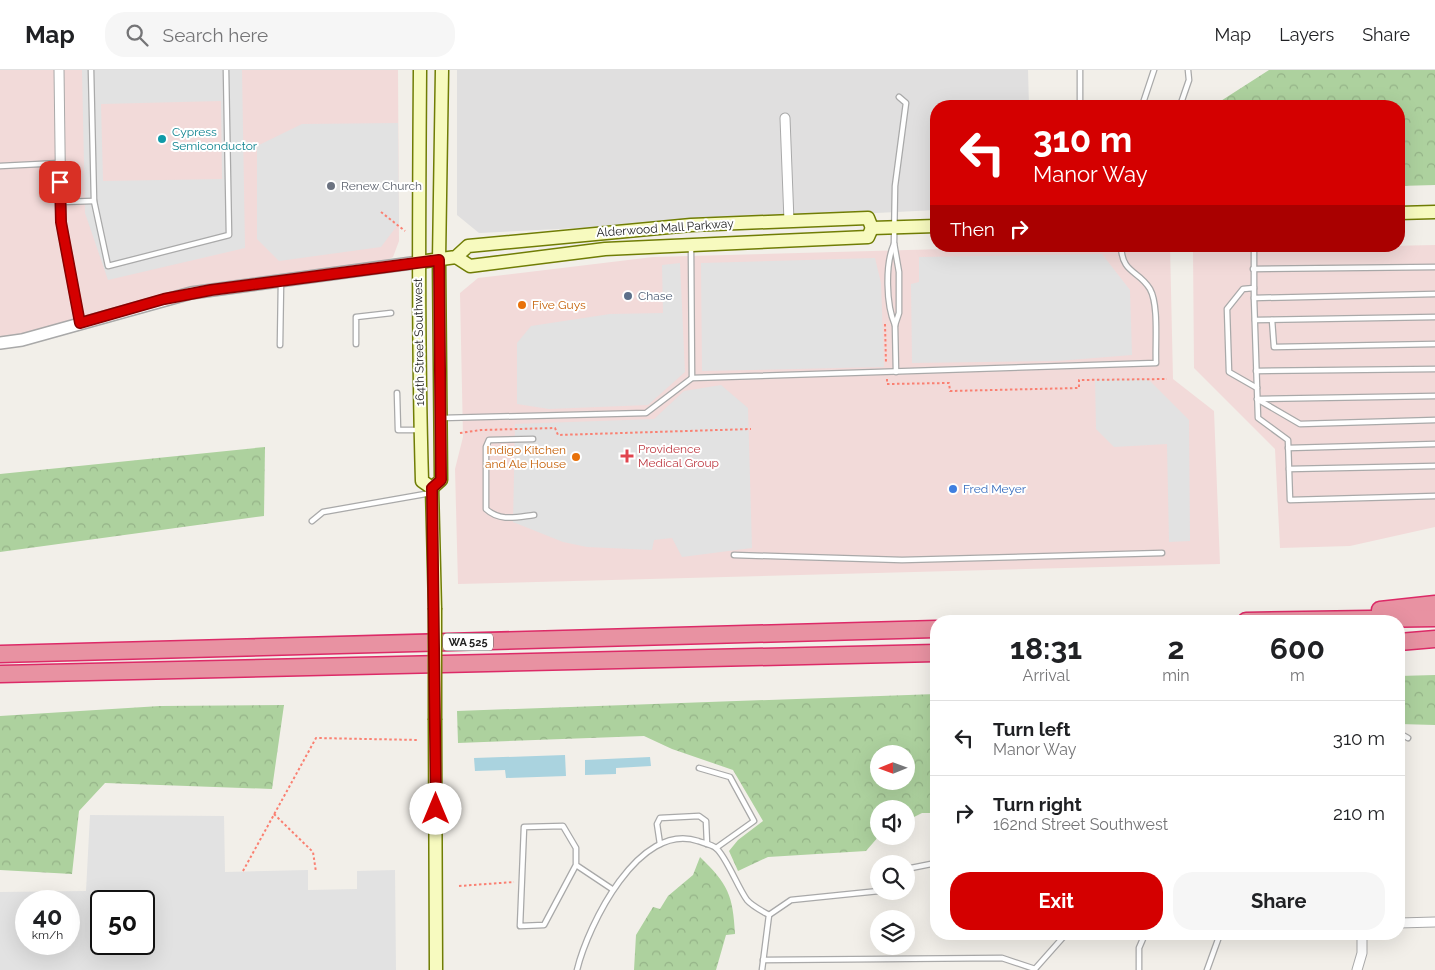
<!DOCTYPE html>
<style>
:root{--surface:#fff;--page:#f6f6f6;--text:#202124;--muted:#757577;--line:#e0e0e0;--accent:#d40000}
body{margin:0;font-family:Raleway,sans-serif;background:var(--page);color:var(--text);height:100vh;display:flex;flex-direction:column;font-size:19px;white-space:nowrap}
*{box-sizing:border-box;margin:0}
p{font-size:16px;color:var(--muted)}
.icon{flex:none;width:28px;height:28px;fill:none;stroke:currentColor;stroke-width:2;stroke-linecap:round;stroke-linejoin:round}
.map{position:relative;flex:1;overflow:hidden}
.panel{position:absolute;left:930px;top:545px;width:475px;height:325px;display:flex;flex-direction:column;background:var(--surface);border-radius:20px;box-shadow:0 5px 20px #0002}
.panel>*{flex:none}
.top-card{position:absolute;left:930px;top:30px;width:475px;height:152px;border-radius:20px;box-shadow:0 5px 20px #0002;background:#d40000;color:#fff;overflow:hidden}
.needle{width:32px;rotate:269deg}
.fabs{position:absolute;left:870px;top:675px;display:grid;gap:10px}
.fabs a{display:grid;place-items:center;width:45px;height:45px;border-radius:50%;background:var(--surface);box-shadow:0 5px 20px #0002;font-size:25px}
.speed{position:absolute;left:15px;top:820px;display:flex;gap:10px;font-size:25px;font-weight:700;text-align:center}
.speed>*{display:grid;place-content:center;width:65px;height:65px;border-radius:50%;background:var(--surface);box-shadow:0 5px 20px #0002;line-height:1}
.speed small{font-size:12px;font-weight:400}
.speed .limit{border:2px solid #111;border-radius:8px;background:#fff;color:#111}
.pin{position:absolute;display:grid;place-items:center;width:42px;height:42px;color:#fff;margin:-21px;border-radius:10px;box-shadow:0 2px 8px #0006}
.me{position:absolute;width:55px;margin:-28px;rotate:0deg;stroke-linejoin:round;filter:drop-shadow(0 0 4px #0008)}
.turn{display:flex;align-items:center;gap:18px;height:105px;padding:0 20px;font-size:22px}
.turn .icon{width:65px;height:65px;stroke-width:2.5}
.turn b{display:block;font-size:35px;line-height:42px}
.then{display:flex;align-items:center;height:48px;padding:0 20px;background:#0003;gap:10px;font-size:19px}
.eta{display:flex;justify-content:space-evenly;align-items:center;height:85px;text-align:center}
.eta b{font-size:30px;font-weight:700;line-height:35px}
.cta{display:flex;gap:10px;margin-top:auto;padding:10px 20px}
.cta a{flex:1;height:58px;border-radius:20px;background:var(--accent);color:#fff;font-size:20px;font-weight:700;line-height:58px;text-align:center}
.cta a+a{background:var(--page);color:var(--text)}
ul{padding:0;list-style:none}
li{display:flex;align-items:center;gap:15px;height:75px;padding:0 20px;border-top:1px solid var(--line)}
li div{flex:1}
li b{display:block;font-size:19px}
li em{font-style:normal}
header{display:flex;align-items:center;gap:30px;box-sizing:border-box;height:70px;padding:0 25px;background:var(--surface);border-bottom:1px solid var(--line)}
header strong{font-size:24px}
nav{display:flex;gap:28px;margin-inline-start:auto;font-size:18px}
.search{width:350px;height:45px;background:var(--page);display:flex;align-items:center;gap:12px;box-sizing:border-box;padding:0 18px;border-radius:20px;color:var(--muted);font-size:19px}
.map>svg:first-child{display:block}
.residential{fill:#e0dfdf}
.commercial{fill:#f2dad9}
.forest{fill:url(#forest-crowns);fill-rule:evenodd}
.parking{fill:#e2e2e2;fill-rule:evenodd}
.water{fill:#aad3df}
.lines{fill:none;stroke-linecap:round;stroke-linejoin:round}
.service-casing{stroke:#a9a9a9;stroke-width:7}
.minor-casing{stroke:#a9a9a9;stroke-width:11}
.tertiary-casing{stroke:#a9a9a9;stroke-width:14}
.secondary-casing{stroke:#707d05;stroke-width:15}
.motorway-casing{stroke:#dc2a67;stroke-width:19}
.path{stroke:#fa8072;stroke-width:2;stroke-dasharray:2.5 2.5;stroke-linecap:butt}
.service{stroke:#fff;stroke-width:4.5}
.minor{stroke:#fff;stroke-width:9}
.tertiary{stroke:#fff;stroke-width:11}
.secondary{stroke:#f7fabf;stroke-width:12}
.motorway{stroke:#e892a2;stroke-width:16}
.secondary-bridge-casing{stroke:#707d05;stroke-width:15;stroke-linecap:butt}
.secondary-bridge{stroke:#f7fabf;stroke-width:12}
.route-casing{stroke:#8a0000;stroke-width:12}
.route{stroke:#d40000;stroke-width:9}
.culture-dot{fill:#0f9aa8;stroke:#fff;stroke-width:2}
.worship-dot{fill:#6b7280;stroke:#fff;stroke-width:2}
.service-dot{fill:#5c6f8a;stroke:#fff;stroke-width:2}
.food-dot{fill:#e8710a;stroke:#fff;stroke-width:2}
.health-dot{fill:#e0444e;stroke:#fff;stroke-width:2}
.shop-dot{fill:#3f7fe0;stroke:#fff;stroke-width:2}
.labels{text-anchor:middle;stroke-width:4;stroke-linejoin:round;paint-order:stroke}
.shield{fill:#fff;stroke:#646464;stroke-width:1}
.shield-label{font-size:11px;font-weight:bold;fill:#222}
.culture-label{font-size:12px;fill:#0d838f;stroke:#fff;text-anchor:start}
.worship-label{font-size:12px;fill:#5b616d;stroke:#fff;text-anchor:start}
.street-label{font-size:12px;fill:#222;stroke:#fff}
.service-label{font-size:12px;fill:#4e5e75;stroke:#fff;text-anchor:start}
.food-label{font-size:12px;fill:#c56008;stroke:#fff;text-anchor:start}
.health-label{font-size:12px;fill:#be3a42;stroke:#fff;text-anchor:start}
.shop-label{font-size:12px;fill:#366cbe;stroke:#fff;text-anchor:start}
</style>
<header>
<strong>Map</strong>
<div class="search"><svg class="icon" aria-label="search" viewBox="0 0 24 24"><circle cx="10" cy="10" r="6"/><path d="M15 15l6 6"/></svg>Search here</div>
<nav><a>Map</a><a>Layers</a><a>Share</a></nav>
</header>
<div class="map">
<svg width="1435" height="900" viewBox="0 0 1435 900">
<defs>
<pattern id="forest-crowns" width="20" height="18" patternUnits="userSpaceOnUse" patternTransform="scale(1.25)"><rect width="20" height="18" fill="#add19e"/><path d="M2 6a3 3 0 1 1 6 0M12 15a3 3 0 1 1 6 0" fill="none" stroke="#95b388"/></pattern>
</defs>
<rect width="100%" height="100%" fill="#f2efe9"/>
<!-- residential -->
<polygon class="residential" points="457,0 1028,0 1029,36 936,36 936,140 479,163 457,145"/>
<!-- commercial -->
<g class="commercial">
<polygon points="0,0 398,0 399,171 393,187 370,198 211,220 0,271"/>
<polygon points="1435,175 1435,457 1350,476 1280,478 1275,379 1194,298 1193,180"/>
<polygon points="1057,176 1170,176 1173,309 1214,341 1220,494 458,514 455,399 463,367 460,223 478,208 653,187"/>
</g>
<!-- forest -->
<g class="forest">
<polygon points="1269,0 1435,0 1435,115 1399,116 1399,36 1213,36"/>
<polygon points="265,377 264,446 0,482 0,404"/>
<polygon points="1435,605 1435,655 1399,654 1399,606"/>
<path d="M 936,624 L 936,743 L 922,743 L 906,751 L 906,739 L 879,739 L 879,766 L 866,781 L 768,787 L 738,801 L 729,781 L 738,770 L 763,751 L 733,700 L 672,679 L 644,666 L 458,673 L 457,641 ZM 879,684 L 906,684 L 906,711 L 879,711 Z"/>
<polygon points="284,635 272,719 105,713 79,741 72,804 0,800 0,646 160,636"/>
<path d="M 700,787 C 728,814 733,825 735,864 L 726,865 L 716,900 L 634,900 L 636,865 L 653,837 L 660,839 L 668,826 L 693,805 Z"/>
</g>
<!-- parking -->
<g class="parking">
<path d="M 82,0 L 242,0 L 245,178 L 108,210 L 85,143 ZM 221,31 L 222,109 L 103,111 L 101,34 Z"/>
<polygon points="398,53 399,153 381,177 279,191 257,169 257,76 302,54"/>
<polygon points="1102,184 1130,220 1132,285 1057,291 912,293 911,214 919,212 919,187"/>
<polygon points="875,188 881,213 884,297 702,301 701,193"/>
<polygon points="680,193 685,302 648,335 549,339 517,334 517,273 531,256 610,244 663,243 662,195"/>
<polygon points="1095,309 1148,309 1189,350 1190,471 1169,472 1167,374 1114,377 1096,359"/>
<polygon points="721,315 748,338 752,478 682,487 672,468 654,470 652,480 587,477 563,472 513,452 515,354 654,349 684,321"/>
<path d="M 90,745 L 224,746 L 225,802 L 308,800 L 308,820 L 357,819 L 357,801 L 395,800 L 396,900 L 0,900 L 0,822 L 86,821 ZM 69,831 L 69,874 L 26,874 L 26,831 ZM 101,831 L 144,831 L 144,874 L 101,874 Z"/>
</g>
<!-- water -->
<g class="water">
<polygon points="565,685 566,706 506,708 505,700 475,701 474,688"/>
<polygon points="650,687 651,696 616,698 616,704 585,705 585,690"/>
</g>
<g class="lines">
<!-- service casing -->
<g class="service-casing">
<g id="service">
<polyline points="91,0 94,131 108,196 229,165 226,0"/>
<polyline points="1080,0 1080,36"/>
<polyline points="1142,36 1154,0"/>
<polyline points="1180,36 1189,10 1188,0"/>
<polyline points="0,96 60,93"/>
<polyline points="60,132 94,131"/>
<path d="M 894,174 C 885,194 886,235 895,255"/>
<polyline points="1254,176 1254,228 1435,224"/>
<polyline points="691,177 692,308"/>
<polyline points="1253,199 1435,197"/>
<polyline points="1254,218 1243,219 1227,239 1229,302 1257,318"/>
<polyline points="1254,228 1258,348 1288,370 1290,430 1435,426"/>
<polyline points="1255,250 1435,247"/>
<polyline points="1272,250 1274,277 1435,274"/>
<polyline points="356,274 356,247 391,243"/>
<polyline points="280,275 281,212"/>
<polyline points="1256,301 1435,299"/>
<polyline points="896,302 895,255 899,243 899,202 894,173 895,116 906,33 899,27"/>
<polyline points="397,323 398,360 419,360"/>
<polyline points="1257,329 1300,354 1435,350"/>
<polyline points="1259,329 1435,326"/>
<path d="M 442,348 L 646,343 L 692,308 L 1156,293 C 1155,274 1159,235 1150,219 C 1139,200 1122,204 1121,176"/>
<path d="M 533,369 L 489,370 L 486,377 L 486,439 C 500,452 517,447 534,445"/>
<polyline points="1288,378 1435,374"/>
<polyline points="1289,399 1435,396"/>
<polyline points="312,451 323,442 431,423"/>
<polyline points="734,485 902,490 1162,483"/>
<polyline points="1399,663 1408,668"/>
<polyline points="699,698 730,707 754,751 716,778"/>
<polyline points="660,774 657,754 660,748 699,746 706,751 707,774"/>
<polyline points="576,795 544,855 520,856 524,757 563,756 576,778 576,795 612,819"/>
<polyline points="906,799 936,793"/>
<polyline points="769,845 791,830 879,821"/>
<polyline points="763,890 1002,888 1035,899"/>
<path d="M 577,900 C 588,855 639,751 698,771 C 703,773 711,774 716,778 C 726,786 738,818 747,830 C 752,836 762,841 769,845 L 762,900"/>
<polyline points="1034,900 1066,864"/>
<polyline points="1139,900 1139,878 1145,864"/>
<polyline points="1207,900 1220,864"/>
</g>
</g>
<!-- minor casing -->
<g class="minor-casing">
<g id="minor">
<polyline points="59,0 61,152 80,253"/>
<polyline points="785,48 789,151"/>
<polyline points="1399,853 1435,852"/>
<polyline points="1145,864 1149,864"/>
<polyline points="1357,900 1362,883 1362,864"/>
</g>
</g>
<!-- tertiary casing -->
<g class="tertiary-casing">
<polyline id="tertiary" points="0,273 22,270 191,223 419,192"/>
</g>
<!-- secondary casing -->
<g class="secondary-casing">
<g id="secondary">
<path d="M 420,0 C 419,137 418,274 422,411 L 432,418"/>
<polyline points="1399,143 1435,142"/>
<polyline points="872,158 936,156"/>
<polyline points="456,187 470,196 605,179 868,167 872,158"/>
<polyline points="419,192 456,187 468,176 691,155 868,148 872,158"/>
<polyline points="432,418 441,410 439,190 442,0"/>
<polyline points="432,418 435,538"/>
<polyline points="435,650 436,900"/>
</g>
</g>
<!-- motorway casing -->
<g class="motorway-casing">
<g id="motorway">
<polyline points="1380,540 1435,534"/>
<polyline points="1246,551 1435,548"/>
<polyline points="1399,572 1435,569"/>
<polyline points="0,584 936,559"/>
<polyline points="0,604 936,583"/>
</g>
</g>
<!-- path -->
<g class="path">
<polyline points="381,142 405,161"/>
<polyline points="885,254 886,294"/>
<polyline points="887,309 887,314 949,313 950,321 1079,318 1079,310 1167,309"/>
<polyline points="460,363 481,360 555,358 558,365 751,359"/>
<polyline points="274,744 313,782 316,802"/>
<polyline points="243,801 316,668 419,670"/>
<polyline points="459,816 514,812"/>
</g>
<!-- service -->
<use href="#service" class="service"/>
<!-- minor -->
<use href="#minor" class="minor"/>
<!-- tertiary -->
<use href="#tertiary" class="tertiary"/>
<!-- secondary -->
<use href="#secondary" class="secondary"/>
<!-- motorway -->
<use href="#motorway" class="motorway"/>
<!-- secondary-bridge casing -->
<g class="secondary-bridge-casing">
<polyline id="secondary-bridge" points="435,538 435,650"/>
</g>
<!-- secondary-bridge -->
<use href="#secondary-bridge" class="secondary-bridge"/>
</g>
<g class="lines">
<!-- route casing -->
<g class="route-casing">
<polyline id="route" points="60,112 61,152 80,253 164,229 211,220 439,190 441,410 432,418 436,739"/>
</g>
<!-- route -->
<use href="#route" class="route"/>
</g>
<!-- markers -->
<circle class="culture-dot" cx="162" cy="69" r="5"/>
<circle class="worship-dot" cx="331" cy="116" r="5"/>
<circle class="service-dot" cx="628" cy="226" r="5"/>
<g class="food-dot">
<circle cx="522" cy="235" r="5"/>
<circle cx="576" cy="387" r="5"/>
</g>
<path class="health-dot" d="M624.5 378.5h5v5h5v5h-5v5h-5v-5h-5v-5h5z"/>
<circle class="shop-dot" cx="953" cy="419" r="5"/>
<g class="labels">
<!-- shield labels -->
<rect class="shield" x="443" y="563.5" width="50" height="17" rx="4"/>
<g class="shield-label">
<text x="468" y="576">WA 525</text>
</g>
<!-- culture labels -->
<g class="culture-label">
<text x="172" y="66">Cypress<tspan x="172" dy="14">Semiconductor</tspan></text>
</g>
<!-- worship labels -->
<g class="worship-label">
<text x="341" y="120">Renew Church</text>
</g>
<!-- street labels -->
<g class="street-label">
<text transform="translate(665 158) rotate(-4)" y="4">Alderwood Mall Parkway</text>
<text transform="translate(419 272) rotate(-91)" y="4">164th Street Southwest</text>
</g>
<!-- service labels -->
<g class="service-label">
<text x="638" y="230">Chase</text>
</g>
<!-- food labels -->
<g class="food-label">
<text x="532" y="239">Five Guys</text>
<text x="566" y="384" text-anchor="end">Indigo Kitchen<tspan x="566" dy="14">and Ale House</tspan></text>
</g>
<!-- health labels -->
<g class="health-label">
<text x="638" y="383">Providence<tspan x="638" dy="14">Medical Group</tspan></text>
</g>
<!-- shop labels -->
<g class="shop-label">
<text x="963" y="423">Fred Meyer</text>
</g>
</g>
</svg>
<div class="fabs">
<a><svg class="needle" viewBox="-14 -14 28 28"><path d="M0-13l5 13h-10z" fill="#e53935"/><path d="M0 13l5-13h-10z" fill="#757577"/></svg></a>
<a><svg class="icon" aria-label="sound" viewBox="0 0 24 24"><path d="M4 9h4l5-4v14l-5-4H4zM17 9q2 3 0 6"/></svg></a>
<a><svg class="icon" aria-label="search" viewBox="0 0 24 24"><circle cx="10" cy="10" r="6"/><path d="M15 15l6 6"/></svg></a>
<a><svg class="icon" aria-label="layers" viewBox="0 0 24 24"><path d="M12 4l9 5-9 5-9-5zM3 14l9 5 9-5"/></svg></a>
</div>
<div class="speed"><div>40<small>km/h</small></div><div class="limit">50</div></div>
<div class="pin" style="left:60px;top:112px;background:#d93025"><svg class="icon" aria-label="arrive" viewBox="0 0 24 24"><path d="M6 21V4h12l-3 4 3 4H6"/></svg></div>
<svg class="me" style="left:436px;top:739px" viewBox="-20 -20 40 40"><circle r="19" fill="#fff"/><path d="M0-13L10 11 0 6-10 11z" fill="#d40000"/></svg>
<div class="top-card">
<div class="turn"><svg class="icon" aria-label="left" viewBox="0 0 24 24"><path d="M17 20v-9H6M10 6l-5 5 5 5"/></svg><div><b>310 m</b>Manor Way</div></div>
<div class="then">Then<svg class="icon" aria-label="right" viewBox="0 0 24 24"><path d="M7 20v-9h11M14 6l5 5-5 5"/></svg></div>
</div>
<section class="panel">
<div class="eta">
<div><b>18:31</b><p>Arrival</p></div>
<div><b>2</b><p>min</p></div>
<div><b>600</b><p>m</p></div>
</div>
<ul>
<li><svg class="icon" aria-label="left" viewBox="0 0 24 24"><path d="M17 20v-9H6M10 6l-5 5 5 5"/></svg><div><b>Turn left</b><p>Manor Way</p></div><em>310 m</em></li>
<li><svg class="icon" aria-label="right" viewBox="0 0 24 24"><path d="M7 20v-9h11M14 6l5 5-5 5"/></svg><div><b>Turn right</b><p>162nd Street Southwest</p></div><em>210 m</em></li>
</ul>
<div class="cta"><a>Exit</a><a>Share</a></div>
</section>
</div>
